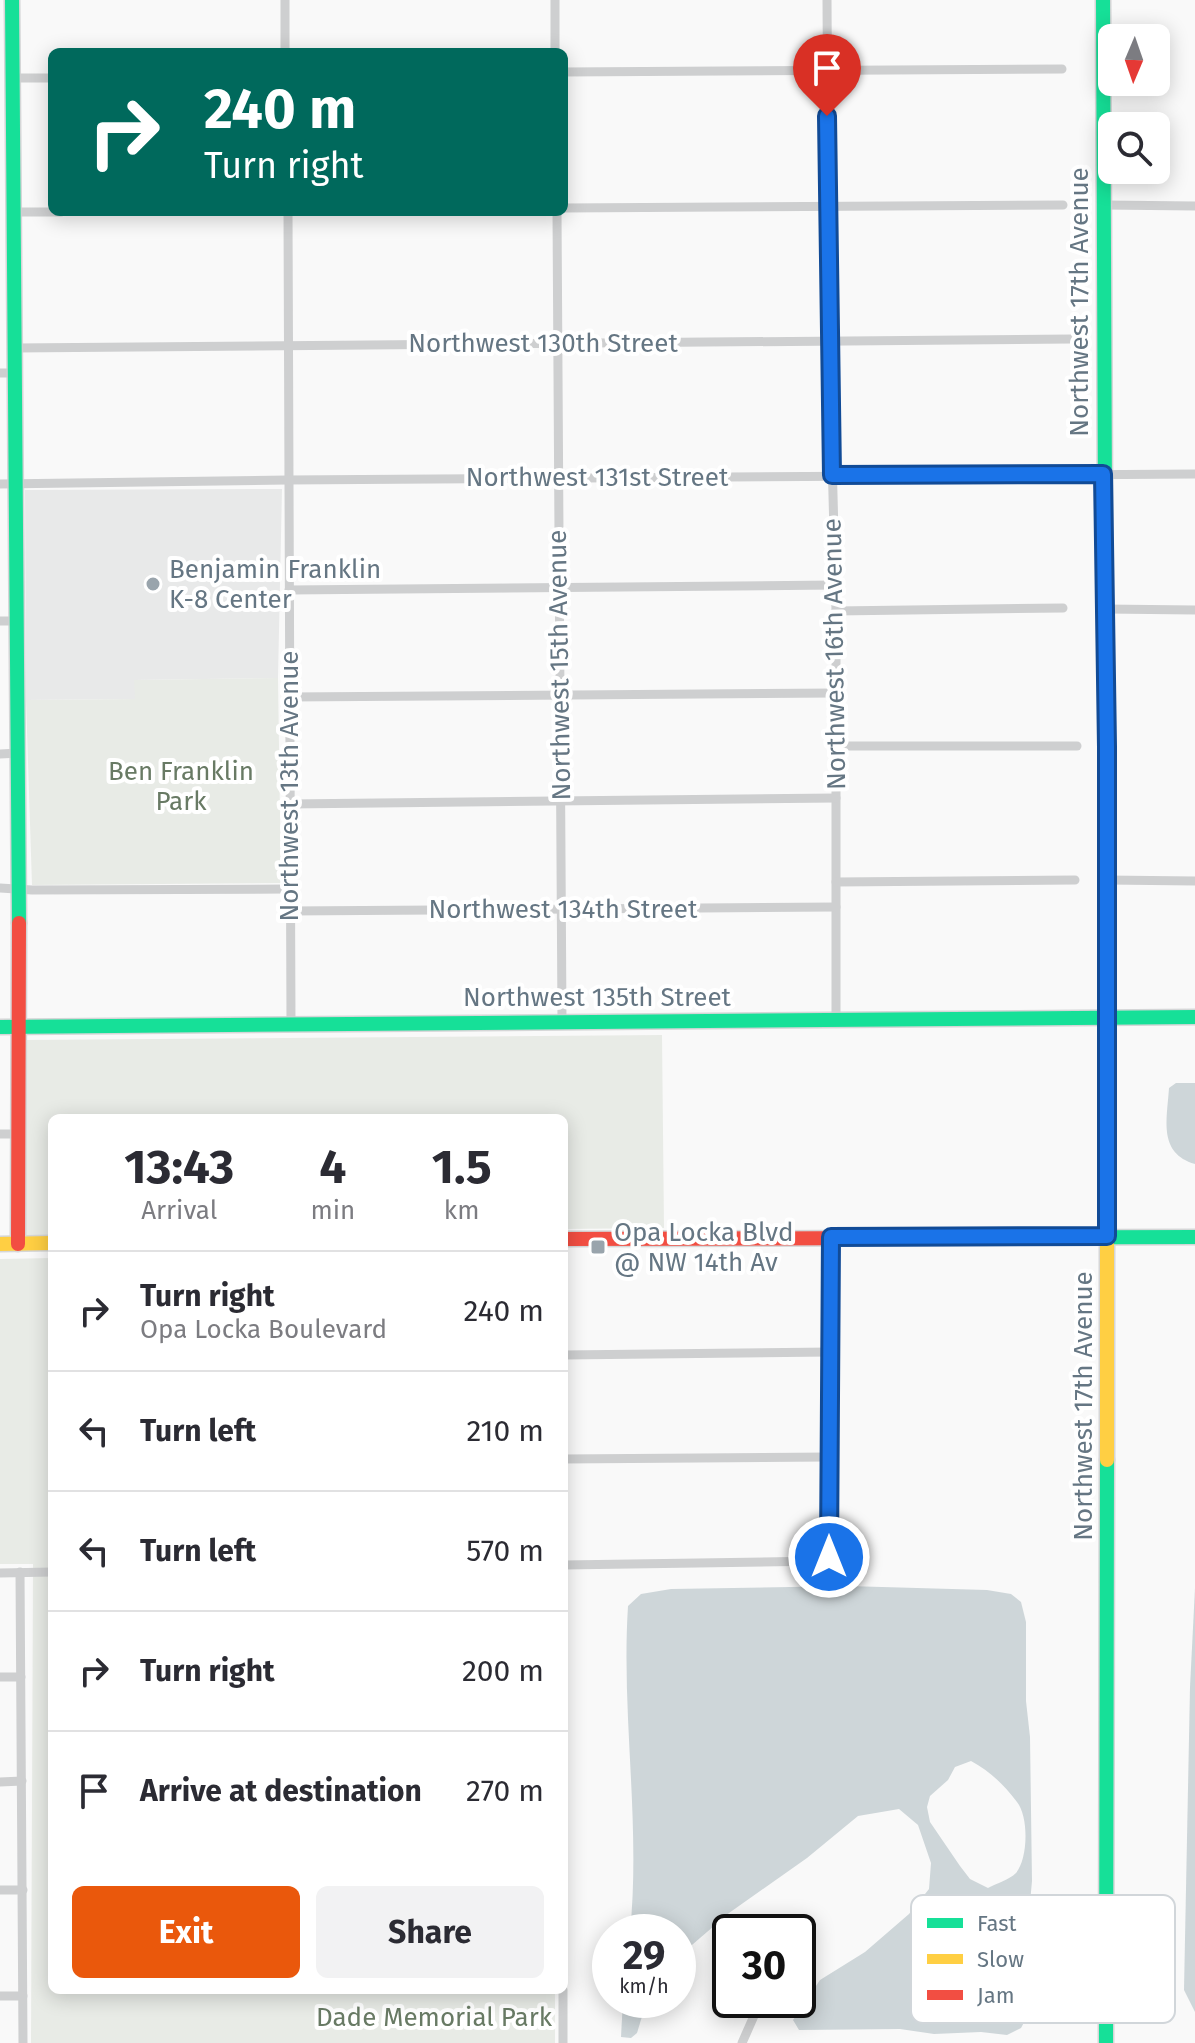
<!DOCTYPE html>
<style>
:root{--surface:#fff;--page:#f2f2f3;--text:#2b2b33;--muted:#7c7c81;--line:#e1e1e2;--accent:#ea580c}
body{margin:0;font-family:"Fira Sans",sans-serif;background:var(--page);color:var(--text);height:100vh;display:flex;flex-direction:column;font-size:30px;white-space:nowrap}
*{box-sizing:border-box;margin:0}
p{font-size:26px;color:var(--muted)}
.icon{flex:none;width:44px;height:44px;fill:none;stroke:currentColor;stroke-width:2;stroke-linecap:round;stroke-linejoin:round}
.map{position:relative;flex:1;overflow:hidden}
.drawer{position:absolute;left:48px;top:1114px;width:520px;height:880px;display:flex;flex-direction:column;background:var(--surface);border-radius:12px;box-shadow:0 4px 20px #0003}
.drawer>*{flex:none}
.banner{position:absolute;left:48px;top:48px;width:520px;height:168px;border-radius:12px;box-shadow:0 4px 20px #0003;background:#00695c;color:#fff;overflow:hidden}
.needle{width:52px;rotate:182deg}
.buttons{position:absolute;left:1098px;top:24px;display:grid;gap:16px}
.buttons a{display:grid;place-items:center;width:72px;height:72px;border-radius:12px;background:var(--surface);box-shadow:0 4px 20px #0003;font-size:40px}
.speed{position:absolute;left:592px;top:1914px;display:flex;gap:16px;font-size:40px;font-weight:700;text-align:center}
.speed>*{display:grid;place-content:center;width:104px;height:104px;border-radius:50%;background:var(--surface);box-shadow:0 4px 20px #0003;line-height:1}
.speed small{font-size:20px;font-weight:400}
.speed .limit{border:4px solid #111;border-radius:12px;background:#fff;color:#111}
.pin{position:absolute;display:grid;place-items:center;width:68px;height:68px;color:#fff;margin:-82px -34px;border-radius:50% 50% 50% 0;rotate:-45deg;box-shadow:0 0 8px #0007}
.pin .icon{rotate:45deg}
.me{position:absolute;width:88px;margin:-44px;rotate:0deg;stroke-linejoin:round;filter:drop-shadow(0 0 6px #0008)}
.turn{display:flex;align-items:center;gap:28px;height:168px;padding:0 24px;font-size:36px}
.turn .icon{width:104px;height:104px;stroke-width:2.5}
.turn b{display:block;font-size:56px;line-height:68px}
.eta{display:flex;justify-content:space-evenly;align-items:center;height:136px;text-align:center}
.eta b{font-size:48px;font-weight:700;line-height:56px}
.cta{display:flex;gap:16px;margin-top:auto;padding:16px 24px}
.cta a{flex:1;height:92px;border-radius:12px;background:var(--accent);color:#fff;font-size:32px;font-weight:700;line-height:92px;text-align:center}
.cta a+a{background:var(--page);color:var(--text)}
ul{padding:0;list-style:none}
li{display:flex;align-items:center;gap:24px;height:120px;padding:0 24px;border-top:2px solid var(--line)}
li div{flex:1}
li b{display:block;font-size:30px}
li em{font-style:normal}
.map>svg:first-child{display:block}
.built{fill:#e8e9e9}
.green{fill:#e8ebe6}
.water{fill:#ced6d9;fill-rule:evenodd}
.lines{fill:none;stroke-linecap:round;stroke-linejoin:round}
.fast-casing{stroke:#d5d6d7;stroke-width:17}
.slow-casing{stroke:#d5d6d7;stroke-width:17}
.jam-casing{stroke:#d5d6d7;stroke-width:17}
.street{stroke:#cecfd0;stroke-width:9}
.fast{stroke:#16e098;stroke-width:14}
.slow{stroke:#ffcf43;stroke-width:14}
.jam{stroke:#f24e42;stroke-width:14}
.route-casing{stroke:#114b97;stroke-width:20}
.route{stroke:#1a73e8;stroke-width:14}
.poi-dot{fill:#99a4ac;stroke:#fff;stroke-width:3}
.labels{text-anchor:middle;stroke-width:8;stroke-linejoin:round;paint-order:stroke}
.street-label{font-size:26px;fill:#657683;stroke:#fff}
.poi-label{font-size:26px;fill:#657683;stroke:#fff;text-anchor:start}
.park-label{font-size:26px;fill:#687a64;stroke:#fff}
.key{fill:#fff;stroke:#d1d6da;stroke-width:2}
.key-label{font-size:22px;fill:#657683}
</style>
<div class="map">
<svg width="1195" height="2043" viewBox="0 0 1195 2043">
<rect width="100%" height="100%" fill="#f9f9f9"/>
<!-- built -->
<polygon class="built" points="282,489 278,678 135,680 135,699 26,700 25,490"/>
<!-- green -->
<g class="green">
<polygon points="278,678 281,883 32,885 26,700 135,699 134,680"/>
<polygon points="662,1035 664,1228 564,1229 564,1118 52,1118 52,1235 23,1235 24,1040"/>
<polygon points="52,1258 52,1990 555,1990 555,2043 31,2043 33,1564 0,1564 0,1259"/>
</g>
<!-- water -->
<g class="water">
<path d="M 1176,1083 L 1195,1083 L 1195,1164 C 1158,1153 1167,1120 1169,1088 Z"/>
<path d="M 847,1586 L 987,1590 L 1011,1594 L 1021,1602 L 1026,1622 L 1026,1701 L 1030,1737 L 1032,1881 L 1024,1968 L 1029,1976 L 1028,2015 L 1021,2028 L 1007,2035 L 981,2032 L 934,2034 L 900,2029 L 799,2030 L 793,2020 L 820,1980 L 865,1952 L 909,1914 L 929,1889 L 931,1863 L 918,1825 L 899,1809 L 858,1816 L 807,1858 L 729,1913 L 678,1957 L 678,1932 L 630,1932 C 641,1824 621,1715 628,1606 L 641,1594 L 671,1589 ZM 971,1761 C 990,1771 1004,1785 1017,1802 C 1029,1817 1028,1859 1016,1873 C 1009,1880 997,1883 988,1888 L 970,1879 L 960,1866 L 930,1822 L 927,1807 L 930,1796 L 948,1780 L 955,1767 Z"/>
<polygon points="1195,1588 1195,2012 1184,1990 1190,1687"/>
<polygon points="623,2000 647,2000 637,2033 631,2038 621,2037"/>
</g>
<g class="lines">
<!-- fast casing -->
<g class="fast-casing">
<g id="fast">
<polyline points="12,0 19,923"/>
<polyline points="1103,0 1107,1011"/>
<polyline points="0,1027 1195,1017"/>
<polyline points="884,1238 1195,1237"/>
<polyline points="1106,2043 1107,1460"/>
</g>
</g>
<!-- slow casing -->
<g class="slow-casing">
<g id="slow">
<polyline points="0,1244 52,1243"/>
<polyline points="1107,1460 1107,1011"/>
</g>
</g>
<!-- jam casing -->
<g class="jam-casing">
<g id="jam">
<polyline points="564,1239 884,1238"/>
<polyline points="18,1244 19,923"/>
</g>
</g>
<!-- street -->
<g class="street">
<polyline points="285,0 285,52"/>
<polyline points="827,0 829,340 836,611 836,1019"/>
<polyline points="555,52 555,0"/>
<polyline points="564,72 1062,69"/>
<polyline points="13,78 52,78"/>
<polyline points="1104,205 1195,206"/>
<polyline points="564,208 1063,205"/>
<polyline points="14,212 61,212"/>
<polyline points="288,212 291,1024"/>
<polyline points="557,212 562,1021"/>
<polyline points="15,348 1071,339"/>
<polyline points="0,373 15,373"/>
<polyline points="0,484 287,480 1195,474"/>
<polyline points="289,590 835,585"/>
<polyline points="1105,609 1195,610"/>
<polyline points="836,611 1063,608"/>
<polyline points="0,621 17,621"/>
<polyline points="288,697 836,693"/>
<polyline points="836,746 1077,746"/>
<polyline points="0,754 19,753"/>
<polyline points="289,804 836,798"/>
<polyline points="1107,880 1195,881"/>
<polyline points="836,882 1075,880"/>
<polyline points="0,888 32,890 289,889"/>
<polyline points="289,911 836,907"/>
<polyline points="0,1134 19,1134"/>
<polyline points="564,1355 830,1352"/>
<polyline points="564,1459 829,1457"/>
<polyline points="564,1565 823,1561 829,1557 831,1237"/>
<polyline points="20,1572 23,2043"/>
<polyline points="0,1573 52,1572"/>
<polyline points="0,1677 21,1677"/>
<polyline points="0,1782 22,1781"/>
<polyline points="0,1890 23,1890"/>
<polyline points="0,1996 23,1996"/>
<polyline points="563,2043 563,1990"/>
<polyline points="742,2043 761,2000"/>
</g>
<!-- fast -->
<use href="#fast" class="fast"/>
<!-- slow -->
<use href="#slow" class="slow"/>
<!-- jam -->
<use href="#jam" class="jam"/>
</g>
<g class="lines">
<!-- route casing -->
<g class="route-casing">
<polyline id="route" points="827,116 832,475 1103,474 1107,747 1107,1236 831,1237 829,1557"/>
</g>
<!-- route -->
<use href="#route" class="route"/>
</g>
<!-- markers -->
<g class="poi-dot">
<circle cx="153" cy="584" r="8"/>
<rect x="590" y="1239" width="16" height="16" rx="4"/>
</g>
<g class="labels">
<!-- street labels -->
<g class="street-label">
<text transform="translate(1079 302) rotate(-90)" y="9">Northwest 17th Avenue</text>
<text x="543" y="352">Northwest 130th Street</text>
<text x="597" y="486">Northwest 131st Street</text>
<text transform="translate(834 654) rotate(-91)" y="9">Northwest 16th Avenue</text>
<text transform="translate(559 665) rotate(-91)" y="9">Northwest 15th Avenue</text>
<text transform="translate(289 786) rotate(-90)" y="9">Northwest 13th Avenue</text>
<text x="563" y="918">Northwest 134th Street</text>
<text x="597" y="1006">Northwest 135th Street</text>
<text transform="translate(1083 1406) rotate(-90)" y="9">Northwest 17th Avenue</text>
</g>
<!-- poi labels -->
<g class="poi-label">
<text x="169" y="578">Benjamin Franklin<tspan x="169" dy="30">K-8 Center</tspan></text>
<text x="614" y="1241">Opa Locka Blvd<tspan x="614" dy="30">@ NW 14th Av</tspan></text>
</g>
<!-- park labels -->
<g class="park-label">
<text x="181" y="780">Ben Franklin<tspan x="181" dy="30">Park</tspan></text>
<text x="434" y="2026">Dade Memorial Park</text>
</g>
</g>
<!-- legend -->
<rect x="911" y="1895" width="264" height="128" rx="12" class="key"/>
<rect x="927" y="1918" width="36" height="10" fill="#16e098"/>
<rect x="927" y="1954" width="36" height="10" fill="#ffcf43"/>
<rect x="927" y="1990" width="36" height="10" fill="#f24e42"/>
<g class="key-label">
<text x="977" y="1931">Fast</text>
<text x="977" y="1967">Slow</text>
<text x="977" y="2003">Jam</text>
</g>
</svg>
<div class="buttons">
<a><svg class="needle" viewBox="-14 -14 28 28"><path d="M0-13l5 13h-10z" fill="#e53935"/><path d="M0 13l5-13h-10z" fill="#7c7c81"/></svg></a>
<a><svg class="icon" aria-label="search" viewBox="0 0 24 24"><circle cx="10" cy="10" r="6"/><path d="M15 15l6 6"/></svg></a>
</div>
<div class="speed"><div>29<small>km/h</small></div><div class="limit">30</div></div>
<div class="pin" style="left:827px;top:116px;background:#d93025"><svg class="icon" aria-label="arrive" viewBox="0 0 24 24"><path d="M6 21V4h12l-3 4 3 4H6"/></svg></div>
<svg class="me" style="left:829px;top:1557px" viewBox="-20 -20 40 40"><circle r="17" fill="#1a73e8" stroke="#fff" stroke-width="3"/><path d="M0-11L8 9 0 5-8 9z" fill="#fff"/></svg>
<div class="banner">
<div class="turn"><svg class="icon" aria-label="right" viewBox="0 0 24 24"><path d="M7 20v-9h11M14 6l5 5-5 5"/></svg><div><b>240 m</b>Turn right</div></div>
</div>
<section class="drawer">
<div class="eta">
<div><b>13:43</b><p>Arrival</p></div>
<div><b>4</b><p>min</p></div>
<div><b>1.5</b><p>km</p></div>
</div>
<ul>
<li><svg class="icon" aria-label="right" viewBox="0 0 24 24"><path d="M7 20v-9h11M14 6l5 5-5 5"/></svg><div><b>Turn right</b><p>Opa Locka Boulevard</p></div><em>240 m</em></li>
<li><svg class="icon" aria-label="left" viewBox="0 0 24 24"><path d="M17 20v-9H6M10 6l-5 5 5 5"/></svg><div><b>Turn left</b></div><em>210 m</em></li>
<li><svg class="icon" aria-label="left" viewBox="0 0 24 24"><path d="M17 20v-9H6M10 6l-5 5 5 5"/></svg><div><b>Turn left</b></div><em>570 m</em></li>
<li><svg class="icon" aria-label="right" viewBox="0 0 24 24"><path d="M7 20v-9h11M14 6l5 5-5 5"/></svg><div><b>Turn right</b></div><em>200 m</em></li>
<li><svg class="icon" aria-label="arrive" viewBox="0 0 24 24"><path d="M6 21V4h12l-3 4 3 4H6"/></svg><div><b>Arrive at destination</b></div><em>270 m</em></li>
</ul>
<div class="cta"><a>Exit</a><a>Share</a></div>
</section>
</div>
